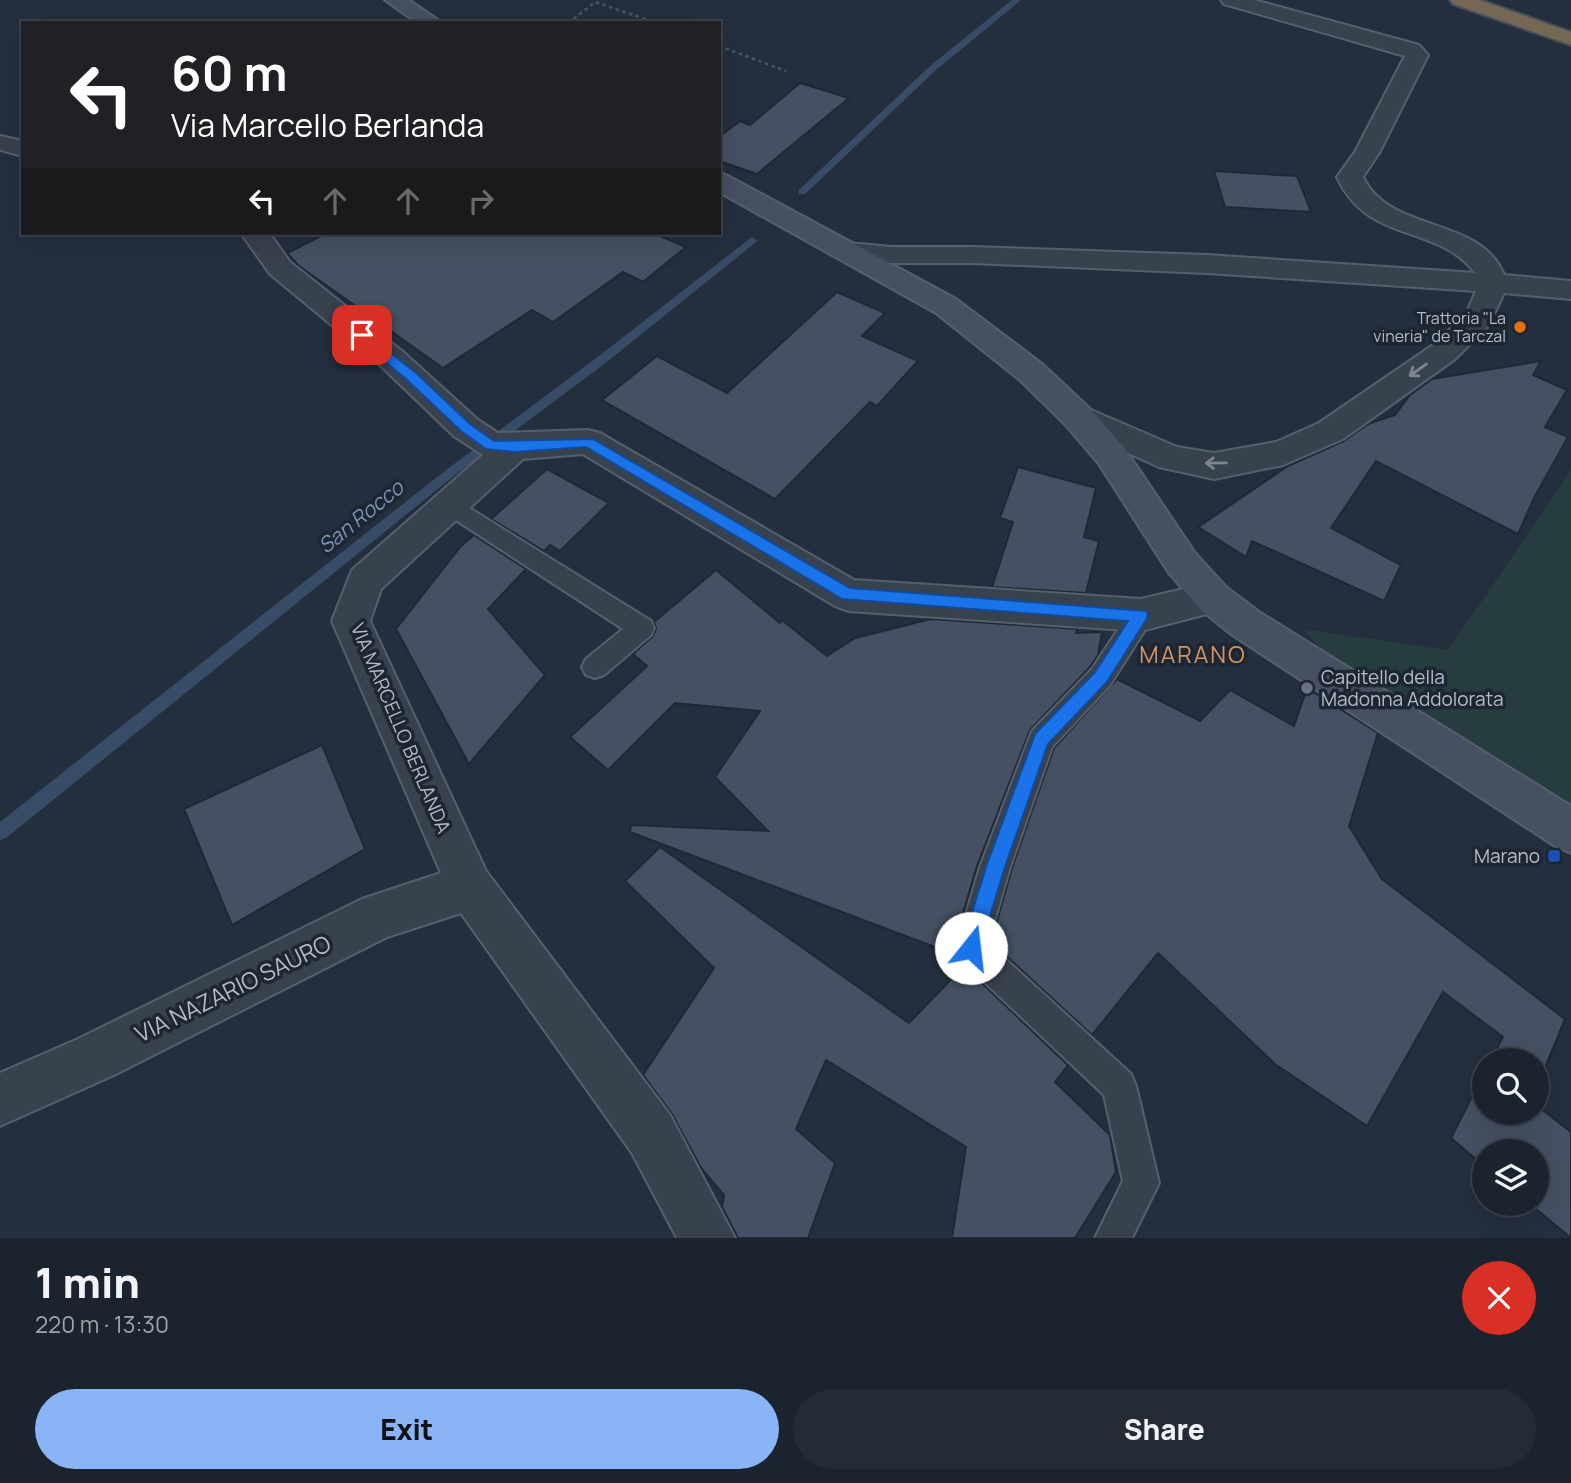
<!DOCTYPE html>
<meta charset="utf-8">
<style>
:root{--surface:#1b232e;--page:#242b36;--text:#f1f3f6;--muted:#a0a4aa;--line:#39404a;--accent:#8ab4f8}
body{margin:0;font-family:Manrope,sans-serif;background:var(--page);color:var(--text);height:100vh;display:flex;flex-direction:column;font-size:26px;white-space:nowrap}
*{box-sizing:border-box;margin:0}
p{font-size:23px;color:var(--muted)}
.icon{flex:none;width:38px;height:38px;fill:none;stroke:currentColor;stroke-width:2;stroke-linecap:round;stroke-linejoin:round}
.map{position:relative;height:1238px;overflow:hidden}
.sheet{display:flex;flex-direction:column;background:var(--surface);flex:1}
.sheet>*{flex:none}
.guide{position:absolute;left:21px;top:21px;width:700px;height:214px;border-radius:0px;box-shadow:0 7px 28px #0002,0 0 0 2px var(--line);background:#202124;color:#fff;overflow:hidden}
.controls{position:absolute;left:1472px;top:1048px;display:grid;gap:14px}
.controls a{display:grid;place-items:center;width:77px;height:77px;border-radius:50%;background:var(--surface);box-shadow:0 7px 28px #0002,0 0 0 2px var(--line);font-size:35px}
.pin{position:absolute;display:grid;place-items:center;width:60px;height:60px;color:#fff;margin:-30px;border-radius:14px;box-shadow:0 4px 10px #0006}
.me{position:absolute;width:77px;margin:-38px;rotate:16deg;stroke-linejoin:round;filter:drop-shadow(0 0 5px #0008)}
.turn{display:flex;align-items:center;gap:24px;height:147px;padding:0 35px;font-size:32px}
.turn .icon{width:91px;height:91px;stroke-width:2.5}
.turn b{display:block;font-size:49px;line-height:60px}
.lanes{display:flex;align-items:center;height:66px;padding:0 35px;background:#0003;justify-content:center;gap:35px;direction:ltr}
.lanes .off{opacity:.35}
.round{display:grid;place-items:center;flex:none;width:74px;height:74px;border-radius:37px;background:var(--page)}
.summary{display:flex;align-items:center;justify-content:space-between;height:119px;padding:0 35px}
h1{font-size:42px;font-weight:800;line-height:52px}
.cta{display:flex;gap:14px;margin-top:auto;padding:14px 35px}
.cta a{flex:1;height:80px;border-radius:42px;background:var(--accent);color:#111;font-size:28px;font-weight:800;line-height:80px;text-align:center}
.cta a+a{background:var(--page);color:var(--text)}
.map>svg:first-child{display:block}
.green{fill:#263c3f}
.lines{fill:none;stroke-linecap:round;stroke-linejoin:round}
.stream{fill:#394c67;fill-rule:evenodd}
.building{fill:#455162;stroke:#1f2835;stroke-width:2}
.service-casing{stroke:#565f6c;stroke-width:4}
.minor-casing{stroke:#565f6c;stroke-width:4}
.secondary-casing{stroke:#565f6c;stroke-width:4}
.motorway-casing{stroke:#434c59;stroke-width:4}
.path{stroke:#44595c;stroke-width:2.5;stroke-dasharray:3.5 3.5;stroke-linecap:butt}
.service{fill:#38414e;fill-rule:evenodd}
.minor{fill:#38414e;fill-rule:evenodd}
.secondary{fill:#465061;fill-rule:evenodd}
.motorway{fill:#746855;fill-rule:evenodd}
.oneway{stroke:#7c8592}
.route{fill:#1a73e8;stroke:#114b97;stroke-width:2}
.food-dot{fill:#e8710a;stroke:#1d2633;stroke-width:2.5}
.worship-dot{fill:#6b7280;stroke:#1d2633;stroke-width:2.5}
.transit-dot{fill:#1a4fb4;stroke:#1d2633;stroke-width:2.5}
.labels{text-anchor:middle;stroke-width:7;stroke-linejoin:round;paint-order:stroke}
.far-poi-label{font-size:16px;fill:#b4bcc9;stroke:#1d2633;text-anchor:end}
.poi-label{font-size:19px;fill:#b4bcc9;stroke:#1d2633;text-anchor:start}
.street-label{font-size:19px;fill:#b4bcc9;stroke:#1d2633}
.water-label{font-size:21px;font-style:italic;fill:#7c92b1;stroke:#1d2633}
.quarter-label{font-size:23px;letter-spacing:2px;fill:#d59563;stroke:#1d2633}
.near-street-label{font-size:23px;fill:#b4bcc9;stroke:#1d2633}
</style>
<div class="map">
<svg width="1571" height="1238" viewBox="0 0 1571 1238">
<rect width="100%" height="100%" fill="#242f3e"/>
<!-- green -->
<polygon class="green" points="1571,463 1571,810 1333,666 1304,629 1448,650 1570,472"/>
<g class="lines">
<!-- stream -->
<g class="stream">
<polygon points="1012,0 1021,0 936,70 805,194 799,194 799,190 930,66"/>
<polygon points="752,237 757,240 756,242 603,365 454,476 6,838 0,840 0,822 446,470 595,359"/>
</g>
</g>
<!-- building -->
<g class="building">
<polygon points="800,83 849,98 757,174 719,161 719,137 740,121 750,125"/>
<polygon points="1214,171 1297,176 1311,212 1225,207"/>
<polygon points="327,233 653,233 686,247 643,282 623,272 553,322 532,310 443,368 299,266 287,253"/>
<polygon points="837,292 885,313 862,336 918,361 877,406 870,402 775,499 602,400 657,356 727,393"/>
<polygon points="1541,361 1533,375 1567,390 1545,427 1568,437 1534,498 1518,534 1376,461 1331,528 1401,565 1384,601 1252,541 1246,557 1198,527 1288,466 1344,441 1368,424 1395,415 1410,395 1432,379"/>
<polygon points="1018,467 1096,488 1084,537 1099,541 1086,593 992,587 1013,522 1000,518"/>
<polygon points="547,469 609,503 560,551 550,545 544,551 491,519"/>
<polygon points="474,535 526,569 488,609 545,675 469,764 396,629 461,546"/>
<polygon points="716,570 780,623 782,620 827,656 855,638 931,619 1077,629 1076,633 1102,632 1098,655 1090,667 1030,730 977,866 953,947 956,955 630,832 631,825 768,831 715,777 760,711 675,703 608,770 570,737 647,666 633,654 653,636 656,629 654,622"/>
<polygon points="1117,679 1200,721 1230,690 1294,726 1307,688 1378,733 1349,826 1382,879 1565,1019 1536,1090 1536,1060 1491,1060 1503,1037 1443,992 1367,1126 1275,1064 1158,953 1092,1035 991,942 1012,868 1054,748"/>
<polygon points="322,745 365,849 232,925 184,809"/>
<polygon points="660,847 909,1023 964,966 1068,1065 1055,1082 1110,1135 1116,1172 1075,1238 952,1238 966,1147 826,1060 796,1129 835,1163 808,1238 738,1238 722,1207 724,1195 701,1168 672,1114 643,1075 714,968 625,881"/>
<polygon points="1484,1073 1484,1113 1536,1113 1536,1105 1571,1132 1571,1238 1530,1204 1536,1204 1536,1152 1484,1152 1484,1166 1451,1138"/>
</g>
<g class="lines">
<!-- service casing -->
<g class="service-casing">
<g id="service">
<polygon points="450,496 651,621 654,628 651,635 604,675 595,678 586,675 582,667 586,659 623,629 442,511 439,505 442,499"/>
<polygon points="1141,605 1150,608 1153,615 1150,622 1110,685 1052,747 1010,867 988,943 1131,1074 1136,1086 1159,1183 1132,1238 1095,1238 1123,1181 1104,1095 960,959 956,948 980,867 1032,731 1092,669 1132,608"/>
</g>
</g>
<!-- minor casing -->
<g class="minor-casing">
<g id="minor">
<path d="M 1221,0 L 1254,0 L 1419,45 L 1428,55 L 1379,153 L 1363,177 C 1390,234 1480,215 1504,275 L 1571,281 L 1571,299 L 1504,293 L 1489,325 L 1455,359 L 1343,439 L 1283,465 L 1214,479 L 1159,467 L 1065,424 L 1061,416 L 1065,408 L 1077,404 L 1177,447 L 1214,453 L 1276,442 L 1319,423 L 1433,345 L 1466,314 L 1476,291 L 1207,273 L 972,263 L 891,263 L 839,257 L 835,251 L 839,245 L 849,243 L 891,247 L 972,247 L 1207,255 L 1475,273 C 1438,223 1368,245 1337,177 L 1355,152 L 1405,56 L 1224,4 Z"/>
<polygon points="0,136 23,141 23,156 0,150"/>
<polygon points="241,233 269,233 290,262 402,351 478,420 498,433 588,430 600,433 854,580 1141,599 1213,582 1226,587 1232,598 1226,609 1141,631 848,611 835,606 583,454 523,459 381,589 370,621 486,871 670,1115 735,1238 677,1238 632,1153 461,913 387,937 114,1075 0,1126 0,1073 78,1039 362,899 441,873 332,621 352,570 483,455 454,436 380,365 270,274"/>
</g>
</g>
<!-- secondary casing -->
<g class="secondary-casing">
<g id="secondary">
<polygon points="385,0 409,0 442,23 417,23"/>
<polygon points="719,173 728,176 956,299 1042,364 1089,408 1123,446 1195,553 1226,587 1259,612 1571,806 1571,853 1555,846 1231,634 1200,609 1169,573 1099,464 1065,424 1020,380 936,313 719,192"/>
</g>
</g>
<!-- motorway casing -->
<g class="motorway-casing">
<polygon id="motorway" points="1450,0 1480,0 1571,32 1571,45 1453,4"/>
</g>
<!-- path -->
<g class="path">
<polyline points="568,23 595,2 657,23"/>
<polyline points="719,46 786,71"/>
</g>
<!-- service -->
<use href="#service" class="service"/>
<!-- minor -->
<use href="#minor" class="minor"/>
<!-- secondary -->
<use href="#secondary" class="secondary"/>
<!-- motorway -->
<use href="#motorway" class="motorway"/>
</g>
<!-- one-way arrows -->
<defs><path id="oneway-shaft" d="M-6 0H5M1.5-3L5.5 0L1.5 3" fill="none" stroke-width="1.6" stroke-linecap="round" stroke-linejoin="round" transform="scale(1.75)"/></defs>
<g class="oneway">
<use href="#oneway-shaft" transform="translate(1418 370) rotate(145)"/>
<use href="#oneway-shaft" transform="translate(1216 463) rotate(179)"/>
</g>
<!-- route -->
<polygon class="route" points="362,331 415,372 470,424 494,441 593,439 850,588 1146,611 1148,615 1146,620 1107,682 1048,744 1005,867 978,955 971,958 964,955 961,948 986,867 1035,734 1095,672 1128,621 842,599 586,447 514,452 486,449 461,431 406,379 357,338 357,332"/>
<!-- markers -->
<circle class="food-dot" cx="1520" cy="327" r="7"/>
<circle class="worship-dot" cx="1307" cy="688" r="7"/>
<rect class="transit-dot" x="1547" y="849" width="14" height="14" rx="3.5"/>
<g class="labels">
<!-- far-poi labels -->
<g class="far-poi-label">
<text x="1506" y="324">Trattoria "La<tspan x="1506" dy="18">vineria" de Tarczal</tspan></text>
</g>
<!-- poi labels -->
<g class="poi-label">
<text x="1321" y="684">Capitello della<tspan x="1321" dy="22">Madonna Addolorata</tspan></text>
<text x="1540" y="863" text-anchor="end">Marano</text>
</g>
<!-- street labels -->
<g class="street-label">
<text transform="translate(401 728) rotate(67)" y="7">VIA MARCELLO BERLANDA</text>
</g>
<!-- water labels -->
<g class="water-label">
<text transform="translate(361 517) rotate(-39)" y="7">San Rocco</text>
</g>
<!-- quarter labels -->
<g class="quarter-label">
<text x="1193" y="663">MARANO</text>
</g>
<!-- near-street labels -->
<g class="near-street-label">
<text transform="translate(233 989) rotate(-26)" y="8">VIA NAZARIO SAURO</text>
</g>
</g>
</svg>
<div class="controls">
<a><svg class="icon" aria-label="search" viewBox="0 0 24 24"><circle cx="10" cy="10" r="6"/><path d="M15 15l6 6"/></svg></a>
<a><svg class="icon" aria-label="layers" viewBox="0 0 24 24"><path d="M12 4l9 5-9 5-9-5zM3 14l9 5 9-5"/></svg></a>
</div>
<div class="pin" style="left:362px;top:335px;background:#d93025"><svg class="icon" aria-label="arrive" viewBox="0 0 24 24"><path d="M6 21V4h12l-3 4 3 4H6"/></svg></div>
<svg class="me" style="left:971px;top:948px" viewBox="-20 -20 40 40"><circle r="19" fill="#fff"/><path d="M0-13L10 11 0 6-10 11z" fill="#1a73e8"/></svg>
<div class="guide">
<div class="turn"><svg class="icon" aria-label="left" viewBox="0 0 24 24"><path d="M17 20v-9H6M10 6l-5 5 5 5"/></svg><div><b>60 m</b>Via Marcello Berlanda</div></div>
<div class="lanes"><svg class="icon" aria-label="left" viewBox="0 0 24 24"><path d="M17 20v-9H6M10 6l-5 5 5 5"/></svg><svg class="icon off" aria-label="ahead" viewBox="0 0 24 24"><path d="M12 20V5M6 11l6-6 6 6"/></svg><svg class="icon off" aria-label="ahead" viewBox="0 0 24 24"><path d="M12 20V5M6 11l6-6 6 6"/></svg><svg class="icon off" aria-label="right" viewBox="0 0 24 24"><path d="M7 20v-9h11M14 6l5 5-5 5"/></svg></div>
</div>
</div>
<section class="sheet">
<div class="summary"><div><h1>1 min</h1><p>220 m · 13:30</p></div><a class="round" style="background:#d93025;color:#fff"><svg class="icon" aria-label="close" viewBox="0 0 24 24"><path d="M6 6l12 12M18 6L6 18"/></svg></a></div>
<div class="cta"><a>Exit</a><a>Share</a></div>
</section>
